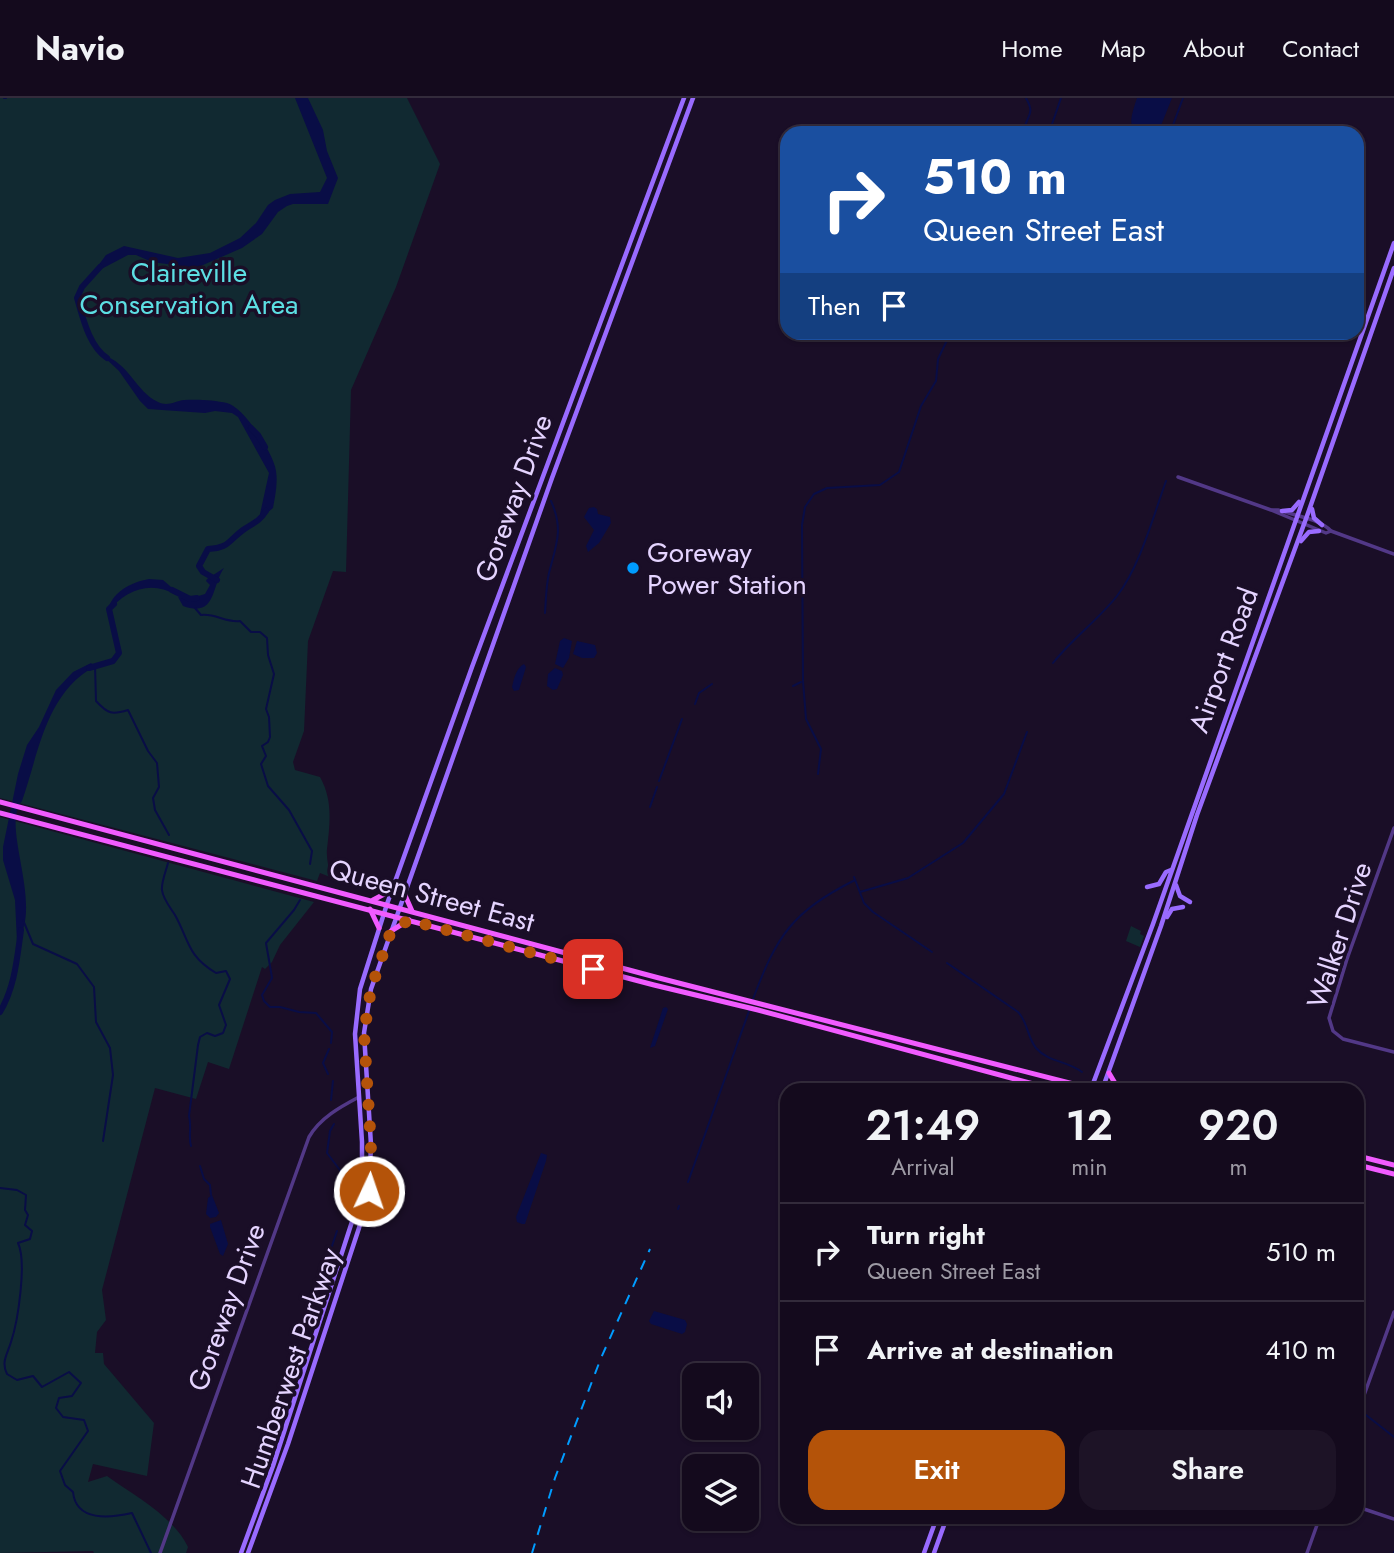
<!DOCTYPE html>
<style>
:root{--surface:#140a1d;--page:#1d1326;--text:#f1f3f6;--muted:#9d9aa4;--line:#332b3b;--accent:#b45309}
body{margin:0;font-family:Jost,sans-serif;background:var(--page);color:var(--text);height:100vh;display:flex;flex-direction:column;font-size:26px;white-space:nowrap}
*{box-sizing:border-box;margin:0}
p{font-size:23px;color:var(--muted)}
.icon{flex:none;width:38px;height:38px;fill:none;stroke:currentColor;stroke-width:2;stroke-linecap:round;stroke-linejoin:round}
.map{position:relative;flex:1;overflow:hidden}
.details{position:absolute;left:780px;top:985px;width:584px;height:441px;display:flex;flex-direction:column;background:var(--surface);border-radius:21px;box-shadow:0 2px 5px #0004,0 0 0 2px var(--line)}
.details>*{flex:none}
.hud{position:absolute;left:780px;top:28px;width:584px;height:214px;border-radius:21px;box-shadow:0 2px 5px #0004,0 0 0 2px var(--line);background:#1a4fa0;color:#fff;overflow:hidden}
.fabs{position:absolute;left:682px;top:1265px;display:grid;gap:14px}
.fabs a{display:grid;place-items:center;width:77px;height:77px;border-radius:14px;background:var(--surface);box-shadow:0 2px 5px #0004,0 0 0 2px var(--line);font-size:35px}
.pin{position:absolute;display:grid;place-items:center;width:60px;height:60px;color:#fff;margin:-30px;border-radius:14px;box-shadow:0 4px 10px #0006}
.me{position:absolute;width:77px;margin:-38px;rotate:3deg;stroke-linejoin:round;filter:drop-shadow(0 0 5px #0008)}
.turn{display:flex;align-items:center;gap:24px;height:147px;padding:0 28px;font-size:32px}
.turn .icon{width:91px;height:91px;stroke-width:2.5}
.turn b{display:block;font-size:49px;line-height:60px}
.then{display:flex;align-items:center;height:66px;padding:0 28px;background:#0003;gap:14px;font-size:26px}
.eta{display:flex;justify-content:space-evenly;align-items:center;height:119px;text-align:center}
.eta b{font-size:42px;font-weight:600;line-height:49px}
.button{display:flex;gap:14px;margin-top:auto;padding:14px 28px}
.button a{flex:1;height:80px;border-radius:21px;background:var(--accent);color:#fff;font-size:28px;font-weight:600;line-height:80px;text-align:center}
.button a+a{background:var(--page);color:var(--text)}
ul{padding:0;list-style:none}
li{display:flex;align-items:center;gap:21px;height:98px;padding:0 28px;border-top:2px solid var(--line)}
li div{flex:1}
li b{display:block;font-size:26px}
li em{font-style:normal}
header{display:flex;align-items:center;gap:42px;box-sizing:border-box;height:98px;padding:0 35px;background:var(--surface);border-bottom:2px solid var(--line)}
header strong{font-size:33px}
nav{display:flex;gap:38px;margin-inline-start:auto;font-size:24px}
.map>svg:first-child{display:block}
.green{fill:#112931}
.water{fill:#090d46}
.lines{fill:none;stroke-linecap:round;stroke-linejoin:round}
.stream{stroke:#090d46;stroke-width:2}
.river{stroke:#090d46;stroke-width:6}
.tertiary{stroke:#523887;stroke-width:3.5}
.secondary{stroke:#996bff;stroke-width:4.5}
.primary{stroke:#f15bff;stroke-width:5}
.rail{stroke:#009cff;stroke-width:2;stroke-dasharray:10 9;stroke-linecap:butt}
.route{stroke:#b45309;stroke-width:12;stroke-dasharray:0 21.6}
.poi-dot{fill:#009cff;stroke:#1a0e27;stroke-width:2.5}
.labels{text-anchor:middle;stroke-width:7;stroke-linejoin:round;paint-order:stroke}
.park-label{font-size:28px;fill:#5cdee3;stroke:#1a0e27}
.street-label{font-size:28px;fill:#e5d4ff;stroke:#1a0e27}
.poi-label{font-size:28px;fill:#e5d4ff;stroke:#1a0e27;text-anchor:start}
</style>
<header>
<strong>Navio</strong>
<nav><a>Home</a><a>Map</a><a>About</a><a>Contact</a></nav>
</header>
<div class="map">
<svg width="1394" height="1455" viewBox="0 0 1394 1455">
<rect width="100%" height="100%" fill="#1a0e27"/>
<!-- green -->
<g class="green">
<path d="M 0,0 L 407,0 L 440,66 L 396,189 L 351,292 L 346,474 L 333,473 L 308,543 L 304,633 L 293,664 L 295,672 L 320,679 C 333,702 330,725 327,751 C 326,759 329,770 330,779 L 320,775 L 317,783 L 0,700 Z"/>
<path d="M 0,719 L 314,804 L 280,847 L 272,864 L 265,871 L 262,869 L 229,971 L 208,964 L 196,1001 L 155,990 L 102,1192 L 106,1222 L 97,1234 L 95,1255 L 103,1255 L 104,1266 L 154,1325 L 147,1378 L 93,1366 L 88,1384 L 107,1378 C 135,1398 174,1419 188,1449 L 186,1455 L 94,1455 L 93,1453 L 0,1455 Z"/>
<polygon points="1131,828 1141,833 1140,836 1144,838 1140,849 1126,843"/>
</g>
<!-- water -->
<g class="water">
<polygon points="295,0 308,0 323,32 327,53 338,80 328,106 293,106 287,108 278,114 262,136 242,150 196,170 152,164 136,157 128,157 92,176 106,157 124,148 178,160 210,155 240,140 256,125 268,107 275,102 290,96 320,94 327,80"/>
<path d="M 1137,0 L 1172,0 L 1158,35 C 1126,35 1128,27 1137,0 Z"/>
<path d="M 102,257 C 130,265 135,293 158,304 C 168,309 175,303 184,302 C 197,301 215,302 227,305 C 244,309 274,356 276,373 C 278,386 275,398 273,410 L 261,420 L 260,416 L 269,375 L 238,319 L 232,315 L 215,313 L 205,315 L 148,311 L 140,303 L 119,273 Z"/>
<polygon points="594,409 597,411 598,416 610,419 611,425 599,445 588,454 586,448 594,432 584,419 589,410"/>
<path d="M 224,470 C 211,488 217,520 183,508 L 178,499 L 189,501 L 205,496 L 210,487 L 206,483 L 207,481 Z"/>
<path d="M 149,481 L 163,482 L 178,495 L 176,497 C 151,482 125,492 108,514 C 110,495 131,484 149,481 Z"/>
<polygon points="564,540 572,543 569,560 563,570 555,566 560,543"/>
<polygon points="577,543 595,547 597,555 594,560 582,560 573,556"/>
<path d="M 91,565 L 95,568 C 45,596 39,655 22,703 C 0,728 44,805 17,844 L 15,802 L 3,762 L 3,749 L 18,676 L 27,647 L 39,629 L 56,592 L 73,574 Z"/>
<path d="M 524,566 L 526,569 L 519,592 L 514,593 L 512,589 C 514,581 516,570 524,566 Z"/>
<polygon points="555,570 562,573 563,577 557,591 553,592 547,588 548,576"/>
<polygon points="666,909 668,911 655,948 650,950 663,910"/>
<polygon points="541,1055 547,1057 546,1063 525,1126 522,1126 517,1124 516,1119"/>
<polygon points="212,1097 219,1115 216,1119 210,1120 206,1116 208,1100"/>
<polygon points="221,1122 228,1146 223,1158 220,1156 210,1129 210,1126"/>
<polygon points="654,1213 685,1222 687,1226 685,1234 682,1236 651,1226 649,1223"/>
</g>
<g class="lines">
<!-- stream -->
<g class="stream">
<polyline points="4,0 6,0"/>
<path d="M 1013,35 L 1016,31 L 1024,31 C 1028,16 1035,16 1026,0"/>
<polyline points="1049,35 1061,0"/>
<polyline points="1170,35 1183,0"/>
<path d="M 195,510 L 201,517 C 215,515 226,525 240,523 L 251,534 L 260,534 L 267,540 L 268,557 L 274,576 L 266,611 L 269,619 L 270,639 L 268,644 L 262,648 L 266,658 L 261,666 L 268,688 L 289,712 L 312,753 L 310,766"/>
<path d="M 545,515 C 546,502 546,488 549,475 C 556,447 564,432 551,403"/>
<path d="M 1053,565 C 1072,541 1098,522 1117,498 C 1140,468 1153,419 1166,383"/>
<path d="M 95,568 L 96,603 C 108,616 112,617 128,612 L 148,653 L 157,665 L 159,689 L 153,700 L 155,712 L 169,737"/>
<polyline points="793,588 801,584"/>
<polyline points="695,606 699,595 712,586"/>
<polyline points="818,676 821,651 806,621 803,583 802,427 805,409 814,396 827,390 880,387 899,374 921,308 936,283 938,261 951,234"/>
<polyline points="659,683 682,621"/>
<polyline points="650,709 657,689"/>
<path d="M 168,765 C 166,773 161,785 162,792 C 163,801 170,809 175,817 C 189,842 187,858 216,875 L 226,873 L 230,881 L 219,907 L 226,927 L 223,935 L 215,938 L 207,935 L 200,939 L 198,947 L 189,1018 C 192,1029 188,1038 191,1048"/>
<polyline points="854,779 864,805 873,814 932,854"/>
<polyline points="860,794 908,780 963,745 1004,696 1027,634"/>
<path d="M 300,802 L 294,812 L 266,845 C 268,857 270,867 272,880 L 262,897 L 264,903 L 270,909 L 280,909 L 299,914 L 316,915 L 332,934 L 331,945"/>
<polyline points="23,822 33,846 77,866 94,889 96,924 110,950 113,977 103,1043"/>
<path d="M 947,865 L 1018,914 C 1028,924 1027,939 1036,950 C 1048,964 1068,963 1082,974"/>
<path d="M 753,901 C 777,837 792,814 855,782"/>
<polyline points="328,976 323,965 329,951"/>
<polyline points="331,1002 333,983"/>
<polyline points="334,1026 330,1033 327,1055 352,1088 343,1111"/>
<polyline points="200,1068 204,1081 210,1087 211,1097"/>
<polyline points="688,1084 749,913"/>
<path d="M 0,1090 L 17,1092 L 26,1097 L 25,1112 L 28,1117 L 25,1127 L 32,1133 L 30,1141 L 18,1145 C 27,1164 18,1223 11,1244 C 7,1257 1,1264 7,1276 L 17,1282 L 33,1278 L 42,1289 L 69,1274 L 81,1285 L 72,1298 L 59,1300 L 56,1310 L 63,1319 L 84,1322 L 88,1333 L 60,1373 L 65,1387 L 73,1394 C 76,1424 110,1420 132,1415 L 151,1455"/>
<polyline points="678,1111 679,1108"/>
<polyline points="330,1154 337,1133"/>
<polyline points="1366,1317 1394,1339"/>
<polyline points="1394,1455 1394,1454"/>
</g>
<!-- river -->
<g class="river">
<path d="M 100,169 L 82,189 L 77,200 C 83,220 89,248 107,260"/>
<polyline points="251,330 258,337 265,349"/>
<path d="M 217,482 L 203,474 L 199,468 L 208,451 C 229,450 228,443 243,432 C 253,425 259,424 266,413"/>
<polyline points="172,492 190,501 197,500"/>
<polyline points="89,570 113,563 119,555 109,511 114,506"/>
<path d="M 0,914 C 15,889 17,860 21,832"/>
</g>
<!-- tertiary -->
<g class="tertiary">
<polyline points="1178,379 1271,412 1326,435 1331,433"/>
<path d="M 1272,412 L 1278,412 C 1293,417 1320,421 1331,433 L 1394,456"/>
<polyline points="1394,730 1347,861 1329,920 1333,933 1343,941 1394,954"/>
<polyline points="1358,1314 1394,1214"/>
<polyline points="1358,1409 1394,1421"/>
<path d="M 160,1455 L 309,1039 C 320,1020 340,1009 359,999"/>
<polyline points="1307,1455 1317,1427 1322,1424 1324,1419"/>
</g>
<!-- secondary -->
<g class="secondary">
<polyline points="1312,411 1314,420 1322,427"/>
<polyline points="1282,413 1292,412 1299,404"/>
<polyline points="1301,443 1309,434 1319,433"/>
<polyline points="1176,787 1180,798 1190,804"/>
<polyline points="1147,789 1159,786 1166,774 1171,772"/>
<polyline points="1167,819 1172,811 1183,809"/>
<polyline points="1091,991 1153,826 1394,145"/>
<polyline points="1102,992 1161,828 1197,717 1307,418 1394,170"/>
<polyline points="241,1455 273,1368 359,1102 362,1074 362,1044 355,936 360,891 387,806 472,569 684,0"/>
<polyline points="248,1455 288,1346 359,1130 369,1093 371,1047 364,935 371,891 552,380 693,0"/>
<polyline points="924,1455 937,1419"/>
<polyline points="934,1455 947,1419"/>
</g>
<!-- primary -->
<g class="primary">
<polyline points="0,704 659,880 1097,992"/>
<polyline points="0,715 654,887 758,912 1056,992"/>
<polyline points="404,795 412,813"/>
<polyline points="373,802 392,792"/>
<polyline points="370,811 379,830"/>
<polyline points="391,833 409,822"/>
<polyline points="1109,975 1119,992"/>
<polyline points="1358,1058 1394,1067"/>
<polyline points="1358,1067 1394,1076"/>
</g>
<!-- rail -->
<polyline class="rail" points="532,1455 555,1380 601,1260 650,1151"/>
</g>
<g class="lines">
<!-- route -->
<polyline class="route" points="369,1093 371,1047 364,935 371,891 391,833 409,822 593,871"/>
</g>
<!-- markers -->
<circle class="poi-dot" cx="633" cy="470" r="7"/>
<g class="labels">
<!-- park labels -->
<g class="park-label">
<text x="189" y="184">Claireville<tspan x="189" dy="32">Conservation Area</tspan></text>
</g>
<!-- street labels -->
<g class="street-label">
<text transform="translate(513 400) rotate(-70)" y="10">Goreway Drive</text>
<text transform="translate(1223 562) rotate(-70)" y="10">Airport Road</text>
<text transform="translate(432 797) rotate(15)" y="10">Queen Street East</text>
<text transform="translate(1339 837) rotate(-72)" y="10">Walker Drive</text>
<text transform="translate(226 1209) rotate(-70)" y="10">Goreway Drive</text>
<text transform="translate(290 1270) rotate(-71)" y="10">Humberwest Parkway</text>
</g>
<!-- poi labels -->
<g class="poi-label">
<text x="647" y="464">Goreway<tspan x="647" dy="32">Power Station</tspan></text>
</g>
</g>
</svg>
<div class="fabs">
<a><svg class="icon" aria-label="sound" viewBox="0 0 24 24"><path d="M4 9h4l5-4v14l-5-4H4zM17 9q2 3 0 6"/></svg></a>
<a><svg class="icon" aria-label="layers" viewBox="0 0 24 24"><path d="M12 4l9 5-9 5-9-5zM3 14l9 5 9-5"/></svg></a>
</div>
<div class="pin" style="left:593px;top:871px;background:#d93025"><svg class="icon" aria-label="arrive" viewBox="0 0 24 24"><path d="M6 21V4h12l-3 4 3 4H6"/></svg></div>
<svg class="me" style="left:369px;top:1093px" viewBox="-20 -20 40 40"><circle r="17" fill="#b45309" stroke="#fff" stroke-width="3"/><path d="M0-11L8 9 0 5-8 9z" fill="#fff"/></svg>
<div class="hud">
<div class="turn"><svg class="icon" aria-label="right" viewBox="0 0 24 24"><path d="M7 20v-9h11M14 6l5 5-5 5"/></svg><div><b>510 m</b>Queen Street East</div></div>
<div class="then">Then<svg class="icon" aria-label="arrive" viewBox="0 0 24 24"><path d="M6 21V4h12l-3 4 3 4H6"/></svg></div>
</div>
<section class="details">
<div class="eta">
<div><b>21:49</b><p>Arrival</p></div>
<div><b>12</b><p>min</p></div>
<div><b>920</b><p>m</p></div>
</div>
<ul>
<li><svg class="icon" aria-label="right" viewBox="0 0 24 24"><path d="M7 20v-9h11M14 6l5 5-5 5"/></svg><div><b>Turn right</b><p>Queen Street East</p></div><em>510 m</em></li>
<li><svg class="icon" aria-label="arrive" viewBox="0 0 24 24"><path d="M6 21V4h12l-3 4 3 4H6"/></svg><div><b>Arrive at destination</b></div><em>410 m</em></li>
</ul>
<div class="button"><a>Exit</a><a>Share</a></div>
</section>
</div>
